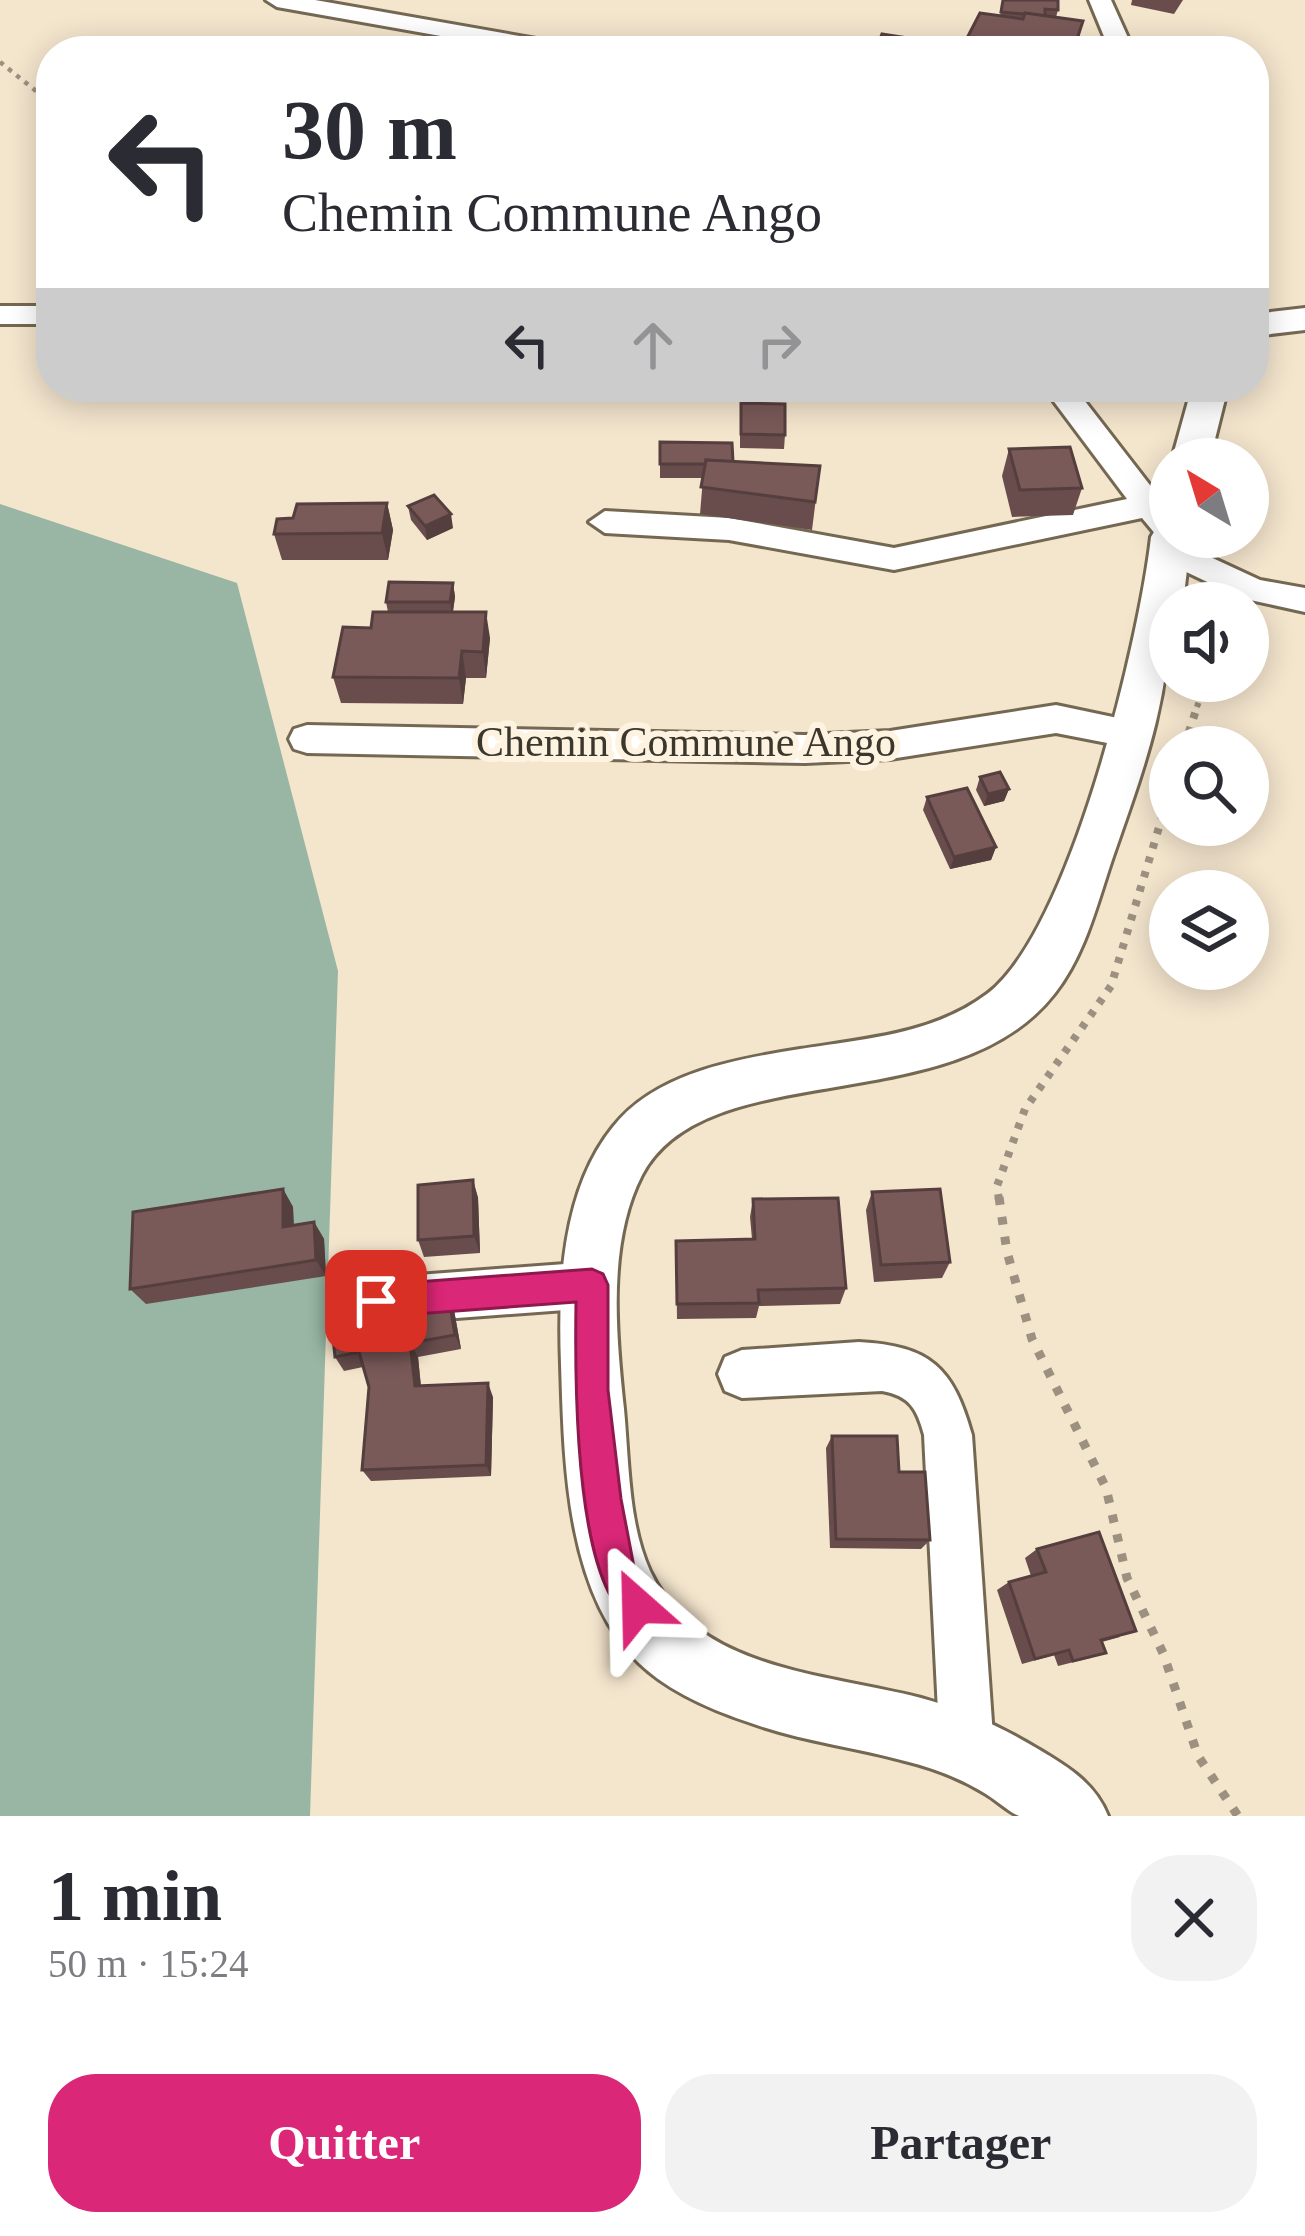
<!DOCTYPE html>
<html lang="fr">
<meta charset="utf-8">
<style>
:root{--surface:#fff;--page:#f2f2f3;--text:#2b2b33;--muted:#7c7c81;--accent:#db2777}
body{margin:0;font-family:"Times New Roman",serif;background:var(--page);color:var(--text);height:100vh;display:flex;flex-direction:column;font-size:45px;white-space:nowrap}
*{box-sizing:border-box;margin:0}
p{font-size:39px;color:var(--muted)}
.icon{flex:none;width:66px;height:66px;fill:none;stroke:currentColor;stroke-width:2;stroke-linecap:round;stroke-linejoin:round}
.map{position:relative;height:1816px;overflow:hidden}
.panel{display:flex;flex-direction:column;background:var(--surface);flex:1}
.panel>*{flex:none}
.banner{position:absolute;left:36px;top:36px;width:1233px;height:366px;border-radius:48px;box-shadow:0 6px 30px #0003;background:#fff;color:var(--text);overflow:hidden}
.needle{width:78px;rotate:322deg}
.tools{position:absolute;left:1149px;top:438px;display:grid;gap:24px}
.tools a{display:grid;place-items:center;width:120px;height:120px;border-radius:50%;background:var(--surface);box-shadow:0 6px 30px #0003;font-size:60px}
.pin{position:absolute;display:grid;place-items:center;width:102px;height:102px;color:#fff;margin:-51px;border-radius:24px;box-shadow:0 6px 18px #0006}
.me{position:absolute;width:132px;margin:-66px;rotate:335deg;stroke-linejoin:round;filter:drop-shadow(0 0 9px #0008)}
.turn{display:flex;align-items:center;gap:42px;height:252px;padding:0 48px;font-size:54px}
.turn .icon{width:156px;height:156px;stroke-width:2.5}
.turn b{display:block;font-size:84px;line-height:102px}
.lanes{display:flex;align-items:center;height:114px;padding:0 48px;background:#0003;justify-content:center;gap:60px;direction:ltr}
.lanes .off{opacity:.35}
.round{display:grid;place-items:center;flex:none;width:126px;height:126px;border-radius:48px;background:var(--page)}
.head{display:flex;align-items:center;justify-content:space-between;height:204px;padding:0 48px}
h1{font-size:72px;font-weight:700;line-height:90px}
.action{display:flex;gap:24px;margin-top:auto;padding:24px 48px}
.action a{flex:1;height:138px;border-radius:48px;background:var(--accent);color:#fff;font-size:48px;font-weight:700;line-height:138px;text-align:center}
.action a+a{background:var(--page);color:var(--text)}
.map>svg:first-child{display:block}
.forest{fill:#98b6a3}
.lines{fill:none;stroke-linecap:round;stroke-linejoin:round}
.minor-casing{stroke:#756853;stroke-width:6}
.tertiary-casing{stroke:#756853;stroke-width:6}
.path-far3{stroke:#9c9180;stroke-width:4.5;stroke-dasharray:4.5 6;stroke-linecap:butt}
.path-far2{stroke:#9c9180;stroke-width:6;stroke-dasharray:4.5 8;stroke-linecap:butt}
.path-far1{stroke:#9c9180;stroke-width:8;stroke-dasharray:6 9;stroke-linecap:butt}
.path{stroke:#9c9180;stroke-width:9;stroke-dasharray:8 12;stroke-linecap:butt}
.minor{fill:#fff;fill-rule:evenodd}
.tertiary{fill:#fff;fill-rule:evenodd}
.wall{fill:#694d4d}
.shaded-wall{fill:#553f3e}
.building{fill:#7a5a59;stroke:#553f3e;stroke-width:3}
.route{fill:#db2777;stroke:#8e194d;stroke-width:3}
.labels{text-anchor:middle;stroke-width:12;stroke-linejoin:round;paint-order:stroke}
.street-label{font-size:42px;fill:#3c372d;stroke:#fef3e0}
</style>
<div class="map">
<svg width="1305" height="1816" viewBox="0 0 1305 1816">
<rect width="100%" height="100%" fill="#f4e5cd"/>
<!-- forest -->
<polygon class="forest" points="0,504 237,583 338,971 310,1816 0,1816"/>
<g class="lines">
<!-- minor casing -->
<g class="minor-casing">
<g id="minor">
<polygon points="266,0 315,0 565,44 577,51 526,51 277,7"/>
<polygon points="1089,0 1111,0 1134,51 1110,51"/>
<rect x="0" y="306" width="51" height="18"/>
<polygon points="1043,387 1074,387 1170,511 1170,537 1184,537 1178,542 1260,580 1305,588 1305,612 1241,598 1159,559 1154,551 1162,542 1142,518 894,570 729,540 605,533 589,522 605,511 729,518 894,548 1127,499"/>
<polygon points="1056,705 1146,724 1151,734 1146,744 1133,748 1056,733 890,759 805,763 307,753 294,749 289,739 294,729 307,725 805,735 890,731"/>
<polygon points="592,1262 608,1269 615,1285 608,1301 592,1308 377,1324 361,1317 354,1301 361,1285 377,1278"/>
<path d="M 859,1342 C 930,1346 953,1367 972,1435 L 994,1751 L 986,1770 L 967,1778 L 948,1770 L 940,1751 L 924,1435 C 917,1409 910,1396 882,1391 L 742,1398 L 725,1391 L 718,1374 L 725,1357 L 742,1350 Z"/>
</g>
</g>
<!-- tertiary casing -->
<g class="tertiary-casing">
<g id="tertiary">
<polygon points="1305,308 1305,330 1254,336 1254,314"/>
<polygon points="1192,387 1228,387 1210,459 1172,459"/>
<path d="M 1170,524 L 1170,537 L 1191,537 L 1183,603 L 1170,603 C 1170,698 1146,762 1115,851 C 1098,899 1087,952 1055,993 C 955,1123 707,1053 642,1175 C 607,1243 616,1335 624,1409 C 629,1461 628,1523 650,1571 C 698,1672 826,1673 921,1698 C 961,1709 1002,1727 1038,1749 C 1068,1767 1095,1783 1108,1816 C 1083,1816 1043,1816 1019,1816 C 1009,1812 996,1800 986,1794 C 960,1778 934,1768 905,1761 C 854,1747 801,1741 751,1723 C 712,1710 669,1692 639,1663 C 565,1592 564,1458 561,1364 C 558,1286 562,1190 613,1127 C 655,1073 736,1059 800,1049 C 864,1039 934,1034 987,994 C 1070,932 1139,642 1151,537 L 1157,527 Z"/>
</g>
</g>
<!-- path-far3 -->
<polyline class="path-far3" points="0,62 51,103"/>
<!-- path-far2 -->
<polyline class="path-far2" points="1197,707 1206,681"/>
<!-- path-far1 -->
<g class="path-far1">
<polyline points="1184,747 1198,704"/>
<polyline points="999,1200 997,1186 1025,1109 1111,986 1170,791"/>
</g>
<!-- path -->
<polyline class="path" points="999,1197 1007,1252 1032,1339 1106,1488 1127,1578 1163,1653 1198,1756 1238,1816"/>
<!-- minor -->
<use href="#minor" class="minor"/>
<!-- tertiary -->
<use href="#tertiary" class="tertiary"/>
</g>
<!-- wall -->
<g class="wall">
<polygon points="1003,0 1058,10 1056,17 1083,21 1076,51 964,51 966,40 1000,16"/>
<polygon points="1132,0 1183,0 1174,14 1131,5"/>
<polygon points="740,417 785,435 784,449 740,448"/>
<polygon points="660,442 733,462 820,466 812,530 700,514 703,478 660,478"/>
<polygon points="1009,449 1082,488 1073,515 1012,517 1002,476"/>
<polygon points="387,503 393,530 388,560 282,560 274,534 293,518"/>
<polygon points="408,506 453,528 427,540 411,520"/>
<polygon points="453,583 455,597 453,612 490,638 486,678 466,678 463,704 341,703 333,677 371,628 388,612 386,602"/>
<polygon points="980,777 1009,789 1004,801 984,806 976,790"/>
<polygon points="927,797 996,847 991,860 950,869 923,810"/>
<polygon points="473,1180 478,1198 480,1253 424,1257 418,1240"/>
<polygon points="283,1189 293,1207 294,1226 314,1222 324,1239 326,1276 146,1304 130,1289"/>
<polygon points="872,1192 950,1262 942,1278 874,1282 866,1210"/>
<polygon points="753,1199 846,1288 840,1304 759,1306 756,1318 677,1319 676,1241 752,1239 750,1217"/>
<polygon points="454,1310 461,1349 418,1357 421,1386 493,1397 491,1476 371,1481 362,1470 369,1387 363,1367 344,1371 335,1357"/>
<polygon points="832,1436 930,1540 921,1549 830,1548 826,1448"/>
<polygon points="1037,1549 1120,1637 1102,1642 1090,1658 1058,1666 1054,1655 1022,1664 997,1590 1009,1582 1031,1576 1025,1558"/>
</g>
<!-- shaded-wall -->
<g class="shaded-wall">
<polygon points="387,503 393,530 388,560 382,533"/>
<polygon points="451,514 453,528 427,540 425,526"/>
<polygon points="453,583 455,597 452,616 450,602"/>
<polygon points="486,612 490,638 486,678 483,652"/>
<polygon points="462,651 466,678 463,704 459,678"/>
<polygon points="1009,789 1004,801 984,806 988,794"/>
<polygon points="996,847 991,860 950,869 954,857"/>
<polygon points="473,1180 478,1198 480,1253 474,1236"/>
<polygon points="283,1189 293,1207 294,1244 283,1227"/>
<polygon points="314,1222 324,1239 326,1276 316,1260"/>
<polygon points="448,1294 454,1310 461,1349 455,1335"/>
<polygon points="410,1343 418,1357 422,1399 415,1386"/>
<polygon points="488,1383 493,1397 491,1476 486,1465"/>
</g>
<!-- building -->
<g class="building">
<polygon points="1003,0 1058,0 1058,10 1045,9 1045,16 1001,12"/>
<polygon points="980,13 1023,19 1025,13 1083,21 1075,45 1039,40 1034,49 966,40"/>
<polygon points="882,34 933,42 929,51 875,51"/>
<polygon points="741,403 785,404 785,435 741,434"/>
<polygon points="660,442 732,443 733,462 706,460 706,464 660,464"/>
<polygon points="1070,447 1082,488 1020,490 1009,449"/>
<polygon points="706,460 820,466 815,502 701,487"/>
<polygon points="434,495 451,514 425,526 408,506"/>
<polygon points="387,503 382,533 274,534 277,519 293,518 297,504"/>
<polygon points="389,582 453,583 450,602 386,602"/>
<polygon points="373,612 486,612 483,652 462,651 459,678 333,677 343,627 371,628"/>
<polygon points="1000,772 1009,789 988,794 980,777"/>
<polygon points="967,788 996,847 954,857 927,797"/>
<polygon points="473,1180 474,1236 418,1240 418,1185"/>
<polygon points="283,1189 283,1227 314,1222 316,1260 130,1289 133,1212"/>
<polygon points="940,1189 950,1262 881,1265 872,1192"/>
<polygon points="838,1198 846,1288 758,1290 759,1303 677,1304 676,1241 755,1239 753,1199"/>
<polygon points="448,1294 455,1335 410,1343 415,1386 488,1383 486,1465 362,1470 369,1387 359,1352 335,1357 331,1319"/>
<polygon points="832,1436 897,1436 899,1472 925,1472 930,1540 836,1539"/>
<polygon points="1099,1532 1136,1631 1101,1640 1106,1653 1073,1661 1069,1650 1035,1659 1009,1582 1046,1572 1037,1549"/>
</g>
<!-- route -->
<path class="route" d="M 592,1269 L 603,1274 L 608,1285 L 608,1390 L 621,1499 L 634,1567 L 656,1606 L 651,1619 L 638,1624 C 572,1597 575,1367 576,1302 L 376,1317 L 365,1313 L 360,1301 L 365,1290 L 376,1285 Z"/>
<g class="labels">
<!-- street labels -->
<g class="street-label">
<text x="686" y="756">Chemin Commune Ango</text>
</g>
</g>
</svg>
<div class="tools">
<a><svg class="needle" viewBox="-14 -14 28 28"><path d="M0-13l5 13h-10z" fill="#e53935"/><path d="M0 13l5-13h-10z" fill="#7c7c81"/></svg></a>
<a><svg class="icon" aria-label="sound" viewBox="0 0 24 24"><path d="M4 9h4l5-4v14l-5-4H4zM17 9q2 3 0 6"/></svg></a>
<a><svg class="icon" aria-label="search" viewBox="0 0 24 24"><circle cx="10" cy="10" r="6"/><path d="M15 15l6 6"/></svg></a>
<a><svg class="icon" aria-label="layers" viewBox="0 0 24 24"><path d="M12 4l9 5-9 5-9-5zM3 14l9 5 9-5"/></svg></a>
</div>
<div class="pin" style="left:376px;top:1301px;background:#d93025"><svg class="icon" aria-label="arrive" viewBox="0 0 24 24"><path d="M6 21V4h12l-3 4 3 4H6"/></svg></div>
<svg class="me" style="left:638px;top:1606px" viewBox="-20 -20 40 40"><path d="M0-17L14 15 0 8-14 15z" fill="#db2777" stroke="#fff" stroke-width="4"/></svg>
<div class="banner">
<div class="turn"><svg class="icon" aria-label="left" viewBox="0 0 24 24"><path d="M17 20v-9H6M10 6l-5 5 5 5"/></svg><div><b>30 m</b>Chemin Commune Ango</div></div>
<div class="lanes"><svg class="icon" aria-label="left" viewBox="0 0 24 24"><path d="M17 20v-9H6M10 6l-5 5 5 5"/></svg><svg class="icon off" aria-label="ahead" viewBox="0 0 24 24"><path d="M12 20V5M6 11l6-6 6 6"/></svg><svg class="icon off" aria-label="right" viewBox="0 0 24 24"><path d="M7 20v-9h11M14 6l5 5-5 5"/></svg></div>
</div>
</div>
<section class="panel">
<div class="head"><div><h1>1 min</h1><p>50 m · 15:24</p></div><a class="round"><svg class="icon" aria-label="close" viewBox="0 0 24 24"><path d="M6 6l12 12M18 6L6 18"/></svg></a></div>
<div class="action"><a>Quitter</a><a>Partager</a></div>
</section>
